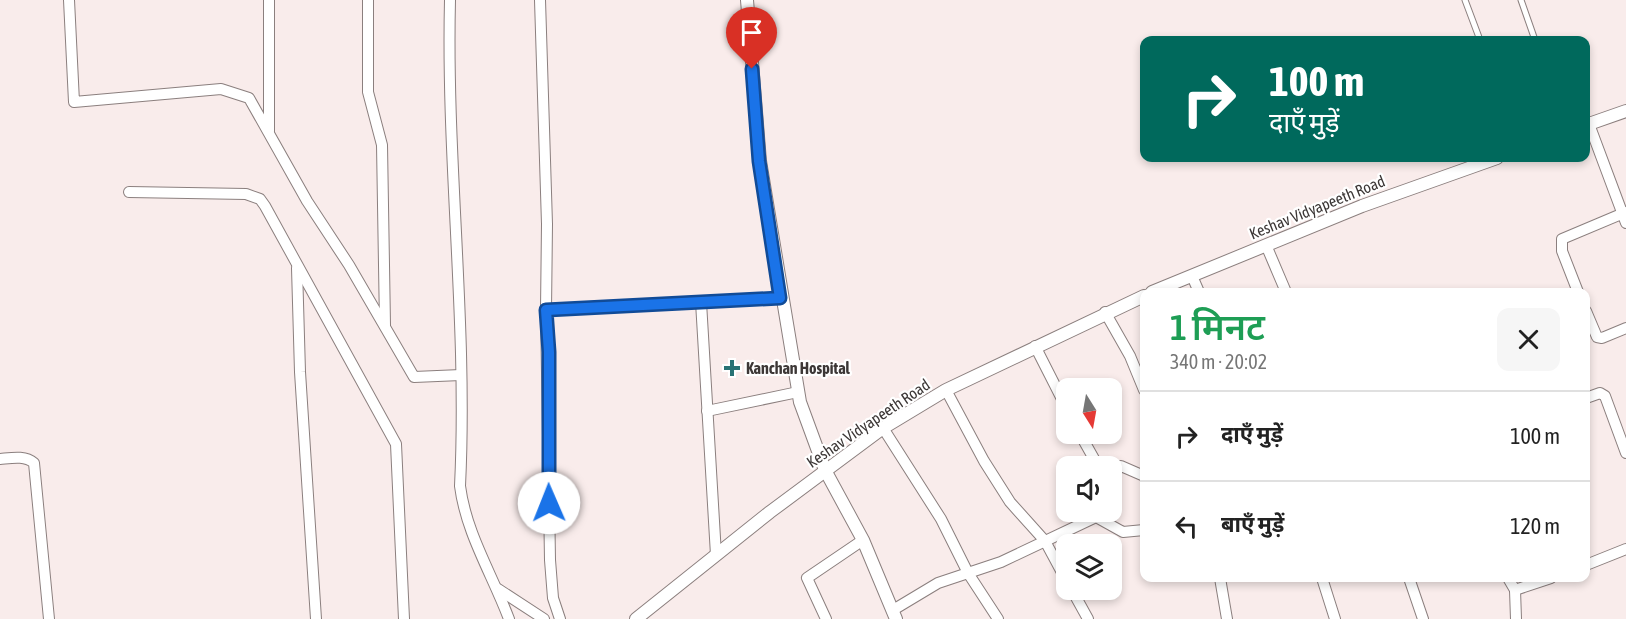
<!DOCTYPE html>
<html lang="hi">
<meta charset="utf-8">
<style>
:root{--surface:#fff;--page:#f6f6f6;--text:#222;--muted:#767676;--line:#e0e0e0}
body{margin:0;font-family:"Asap Condensed","Noto Sans Devanagari",sans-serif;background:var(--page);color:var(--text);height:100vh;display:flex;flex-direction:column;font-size:22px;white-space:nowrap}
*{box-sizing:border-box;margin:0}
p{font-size:20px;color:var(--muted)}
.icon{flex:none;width:33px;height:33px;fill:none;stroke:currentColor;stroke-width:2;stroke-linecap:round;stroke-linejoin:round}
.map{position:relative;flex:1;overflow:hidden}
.sheet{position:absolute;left:1140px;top:288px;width:450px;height:294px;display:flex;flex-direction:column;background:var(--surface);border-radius:12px;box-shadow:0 3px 9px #0003}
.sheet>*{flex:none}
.hud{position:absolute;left:1140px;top:36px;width:450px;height:126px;border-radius:12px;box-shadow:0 3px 9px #0003;background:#00695c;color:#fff;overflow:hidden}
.needle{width:39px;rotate:169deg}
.buttons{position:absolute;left:1056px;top:378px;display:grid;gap:12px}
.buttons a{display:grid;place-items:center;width:66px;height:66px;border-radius:12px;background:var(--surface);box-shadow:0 3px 9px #0003;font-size:30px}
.pin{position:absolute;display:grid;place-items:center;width:51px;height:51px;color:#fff;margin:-62px -26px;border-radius:50% 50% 50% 0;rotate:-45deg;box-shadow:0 0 6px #0007}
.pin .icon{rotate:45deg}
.me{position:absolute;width:66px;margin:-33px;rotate:359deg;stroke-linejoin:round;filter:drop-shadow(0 0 4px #0008)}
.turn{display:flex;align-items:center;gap:21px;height:126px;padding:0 30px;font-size:27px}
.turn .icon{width:78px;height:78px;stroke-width:2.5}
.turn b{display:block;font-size:42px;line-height:51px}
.round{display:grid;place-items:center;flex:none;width:63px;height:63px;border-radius:12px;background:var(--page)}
.summary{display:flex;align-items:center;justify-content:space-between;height:102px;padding:0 30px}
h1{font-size:36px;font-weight:600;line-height:45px;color:#1e9e55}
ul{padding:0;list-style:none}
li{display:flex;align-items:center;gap:18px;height:90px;padding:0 30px;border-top:2px solid var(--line)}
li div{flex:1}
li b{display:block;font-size:22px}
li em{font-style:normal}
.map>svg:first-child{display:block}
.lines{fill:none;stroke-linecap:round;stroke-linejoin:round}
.service-casing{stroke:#8b7f7e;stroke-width:7}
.minor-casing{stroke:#8b7f7e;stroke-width:12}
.tertiary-casing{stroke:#8b7f7e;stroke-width:14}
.service{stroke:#fff;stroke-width:5}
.minor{stroke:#fff;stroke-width:10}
.tertiary{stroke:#fff;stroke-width:12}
.route-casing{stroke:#114b97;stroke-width:15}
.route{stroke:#1a73e8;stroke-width:10}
.poi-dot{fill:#287274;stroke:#fff;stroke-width:2}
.labels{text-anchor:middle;stroke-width:4.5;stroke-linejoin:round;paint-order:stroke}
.street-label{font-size:16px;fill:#3c3736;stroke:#fff}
.poi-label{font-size:16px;font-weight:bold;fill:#3c3736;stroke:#fff;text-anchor:start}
</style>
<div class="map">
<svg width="1626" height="619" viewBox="0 0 1626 619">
<rect width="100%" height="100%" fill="#f9eceb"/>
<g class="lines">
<!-- service casing -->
<g class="service-casing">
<g id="service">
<polyline points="1465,0 1480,40"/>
<polyline points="1521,0 1535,40"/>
</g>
</g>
<!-- minor casing -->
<g class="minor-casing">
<g id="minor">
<polyline points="69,0 74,102 221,89 249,98 307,201 349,265 414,377 461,375"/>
<polyline points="368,0 368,92 382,145 385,325"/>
<path d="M 450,0 C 446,162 468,323 460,486 C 466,533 492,574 509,619"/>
<polyline points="540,0 547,224 546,310 550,560 553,598 560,619"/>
<polyline points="1589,124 1626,223"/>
<polyline points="269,131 269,0"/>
<polyline points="129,192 246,194 260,199 265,206 396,444 404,619"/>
<polyline points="1266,245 1286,292"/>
<polyline points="297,268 300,372 316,619"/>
<polyline points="1192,276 1199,292"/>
<polyline points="1578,292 1562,251 1562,239 1626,212"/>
<polyline points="701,302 716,555"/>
<polyline points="546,310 780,298"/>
<polyline points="1586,311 1597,337 1602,338 1626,328"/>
<polyline points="1105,312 1130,356 1144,390"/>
<polyline points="1035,346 1066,407"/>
<polyline points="946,390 984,461 1010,502 1045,541 1066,580"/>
<polyline points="1586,398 1600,393 1605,396 1626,453"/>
<polyline points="707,411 798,392"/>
<polyline points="883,428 941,519 968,573 998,619"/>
<polyline points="1080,434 1098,466"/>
<path d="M 0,459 C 11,458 25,455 34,463 L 49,619"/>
<polyline points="1112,474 1121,466 1144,476"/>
<polyline points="1096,517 1123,532 1144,530"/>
<polyline points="1586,565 1626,549"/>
<polyline points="1220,578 1227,619"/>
<polyline points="1322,578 1335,619"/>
<polyline points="1409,578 1423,619"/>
<polyline points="1508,578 1515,590 1551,578"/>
<polyline points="498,589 544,619"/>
<polyline points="1072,590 1088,619"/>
<polyline points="1515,590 1516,619"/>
<polyline points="893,610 938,583 1001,562 1096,517 1096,512"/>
<polyline points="826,619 807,578 863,540"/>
</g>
</g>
<!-- tertiary casing -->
<g class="tertiary-casing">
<g id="tertiary">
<polyline points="747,0 760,161 800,402 825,470 863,540 896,619"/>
<polyline points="1586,125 1626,111"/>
<polyline points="1152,292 1362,206 1497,158"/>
<polyline points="636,619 770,512 883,428 946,390 1144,296"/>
</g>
</g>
<!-- service -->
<use href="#service" class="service"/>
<!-- minor -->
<use href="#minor" class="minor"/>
<!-- tertiary -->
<use href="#tertiary" class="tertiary"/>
</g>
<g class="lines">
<!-- route casing -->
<g class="route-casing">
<polyline id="route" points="549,503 549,352 546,310 780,298 759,161 752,69"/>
</g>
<!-- route -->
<use href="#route" class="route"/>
</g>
<!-- markers -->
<path class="poi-dot" d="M729 359h6v6h6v6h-6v6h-6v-6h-6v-6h6z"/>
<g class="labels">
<!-- street labels -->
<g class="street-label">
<text transform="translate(1317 207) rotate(-22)" y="6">Keshav Vidyapeeth Road</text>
<text transform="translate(868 423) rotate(-34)" y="6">Keshav Vidyapeeth Road</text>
</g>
<!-- poi labels -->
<g class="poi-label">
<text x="746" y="374">Kanchan Hospital</text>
</g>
</g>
</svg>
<div class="buttons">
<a><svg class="needle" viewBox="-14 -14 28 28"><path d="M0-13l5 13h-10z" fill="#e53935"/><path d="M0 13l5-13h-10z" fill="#767676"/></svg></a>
<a><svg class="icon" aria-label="sound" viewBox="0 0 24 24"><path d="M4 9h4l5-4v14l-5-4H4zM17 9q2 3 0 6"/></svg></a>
<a><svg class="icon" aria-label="layers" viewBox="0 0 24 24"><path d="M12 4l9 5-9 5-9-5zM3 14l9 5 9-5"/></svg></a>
</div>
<div class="pin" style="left:752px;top:69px;background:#d93025"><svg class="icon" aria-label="arrive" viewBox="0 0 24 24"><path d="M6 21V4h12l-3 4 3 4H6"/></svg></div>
<svg class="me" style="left:549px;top:503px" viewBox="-20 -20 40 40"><circle r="19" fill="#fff"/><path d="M0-13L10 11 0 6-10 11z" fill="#1a73e8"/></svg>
<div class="hud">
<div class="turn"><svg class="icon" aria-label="right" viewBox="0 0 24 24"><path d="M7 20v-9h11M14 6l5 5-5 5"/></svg><div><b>100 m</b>दाएँ मुड़ें</div></div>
</div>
<section class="sheet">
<div class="summary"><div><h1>1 मिनट</h1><p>340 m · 20:02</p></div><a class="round"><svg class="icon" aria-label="close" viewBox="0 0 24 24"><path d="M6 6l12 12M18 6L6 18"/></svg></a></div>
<ul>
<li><svg class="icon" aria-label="right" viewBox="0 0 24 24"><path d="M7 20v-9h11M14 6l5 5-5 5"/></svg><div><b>दाएँ मुड़ें</b></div><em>100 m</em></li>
<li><svg class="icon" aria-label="left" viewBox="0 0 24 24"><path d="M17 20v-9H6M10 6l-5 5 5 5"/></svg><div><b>बाएँ मुड़ें</b></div><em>120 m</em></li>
</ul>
</section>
</div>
